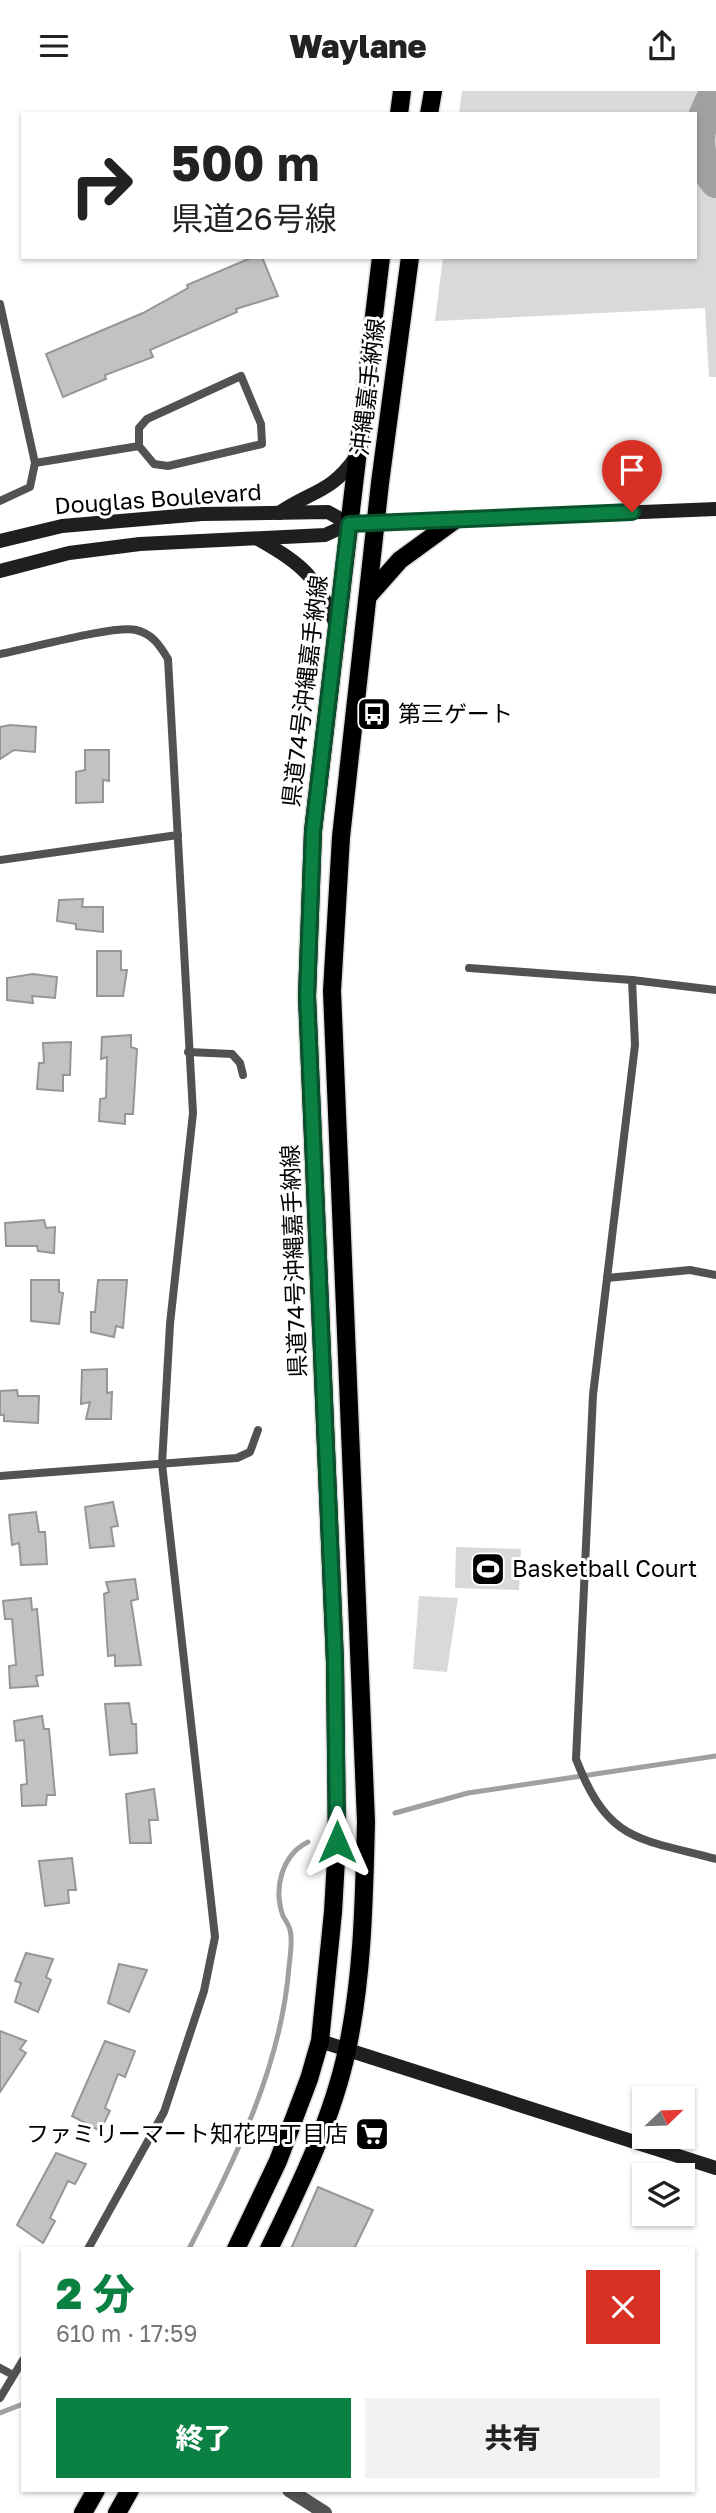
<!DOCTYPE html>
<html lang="ja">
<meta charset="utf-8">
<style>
:root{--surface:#fff;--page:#f2f2f2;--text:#222;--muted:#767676;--accent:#0b8043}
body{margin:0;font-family:"Golos Text","Noto Sans JP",sans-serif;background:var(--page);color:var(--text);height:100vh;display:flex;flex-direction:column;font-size:26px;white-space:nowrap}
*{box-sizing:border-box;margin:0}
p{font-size:23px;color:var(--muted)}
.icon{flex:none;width:38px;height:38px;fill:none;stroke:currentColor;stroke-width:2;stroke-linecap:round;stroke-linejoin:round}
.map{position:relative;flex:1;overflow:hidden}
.details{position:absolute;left:21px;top:2156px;width:674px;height:245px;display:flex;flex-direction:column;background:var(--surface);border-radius:0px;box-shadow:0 2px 5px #0004}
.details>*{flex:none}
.banner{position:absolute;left:21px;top:21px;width:676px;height:147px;border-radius:0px;box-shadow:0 2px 5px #0004;background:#fff;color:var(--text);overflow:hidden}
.needle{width:46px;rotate:67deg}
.controls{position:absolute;left:632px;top:1995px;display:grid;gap:14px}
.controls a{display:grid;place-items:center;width:63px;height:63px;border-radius:0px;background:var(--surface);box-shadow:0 2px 5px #0004;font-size:35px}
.pin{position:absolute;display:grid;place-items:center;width:60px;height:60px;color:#fff;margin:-72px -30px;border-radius:50% 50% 50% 0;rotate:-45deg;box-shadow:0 0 7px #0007}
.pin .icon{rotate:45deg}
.me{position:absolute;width:77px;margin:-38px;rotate:0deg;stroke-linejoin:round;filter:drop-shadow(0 0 5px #0008)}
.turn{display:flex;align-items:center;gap:24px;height:147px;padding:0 35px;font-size:32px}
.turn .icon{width:91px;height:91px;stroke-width:2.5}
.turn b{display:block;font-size:49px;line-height:60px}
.round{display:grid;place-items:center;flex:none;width:74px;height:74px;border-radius:0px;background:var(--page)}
.summary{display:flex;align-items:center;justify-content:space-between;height:119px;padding:0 35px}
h1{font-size:42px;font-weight:800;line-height:52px;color:var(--accent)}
.button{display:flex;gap:14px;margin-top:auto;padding:14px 35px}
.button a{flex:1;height:80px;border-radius:0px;background:var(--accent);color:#fff;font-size:28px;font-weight:800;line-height:80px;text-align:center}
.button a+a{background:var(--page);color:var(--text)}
header{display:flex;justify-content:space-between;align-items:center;height:91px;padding:0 35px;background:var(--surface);font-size:32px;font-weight:800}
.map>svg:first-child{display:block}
.green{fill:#d9d9d9}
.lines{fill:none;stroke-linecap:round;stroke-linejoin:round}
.stream{stroke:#a0a0a0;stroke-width:5}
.river{stroke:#a0a0a0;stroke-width:32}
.building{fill:#c2c2c2;stroke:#969696;stroke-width:2}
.primary-casing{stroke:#dbdbdb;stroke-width:21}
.lane{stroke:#525252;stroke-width:8}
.street{stroke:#525252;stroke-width:14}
.secondary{stroke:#1f1f1f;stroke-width:14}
.primary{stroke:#000;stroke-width:18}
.route-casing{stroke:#07532c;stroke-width:18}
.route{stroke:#0b8043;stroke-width:12}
.labels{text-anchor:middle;stroke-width:6;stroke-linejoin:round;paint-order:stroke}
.street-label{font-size:23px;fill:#000;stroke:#fff}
.poi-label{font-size:23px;fill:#000;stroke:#fff;text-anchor:start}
</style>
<header><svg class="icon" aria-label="menu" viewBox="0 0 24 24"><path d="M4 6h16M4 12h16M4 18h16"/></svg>Waylane<svg class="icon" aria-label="share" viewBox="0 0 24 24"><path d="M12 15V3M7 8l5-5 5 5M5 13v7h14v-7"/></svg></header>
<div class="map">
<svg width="716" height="2422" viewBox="0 0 716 2422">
<rect width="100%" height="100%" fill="#fff"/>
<!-- green -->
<g class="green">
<polygon points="462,0 716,0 716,286 709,286 705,217 435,230 443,166 695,166 695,23 459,23"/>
<polygon points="456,1456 521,1458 519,1499 455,1497"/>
<polygon points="419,1505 458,1507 447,1581 413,1578"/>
</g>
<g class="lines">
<!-- stream -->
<g class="stream">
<polyline points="395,1722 468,1702 716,1665"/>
<path d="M 189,2158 C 234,2070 281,1977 289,1876 C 290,1865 293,1849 290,1839 C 289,1834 285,1829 283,1825 C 273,1797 282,1764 308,1751"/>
<polyline points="0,2322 23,2313"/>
</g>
<!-- river -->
<path class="river" d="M 716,0 C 698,35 689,57 716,91"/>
</g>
<!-- building -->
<g class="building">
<polygon points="253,166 262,166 278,205 236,218 237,221 150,259 153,266 105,284 106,288 63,306 46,263 143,222 188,197 187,194"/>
<polygon points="10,634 36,636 35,661 14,659 0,668 0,636"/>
<polygon points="85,659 109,659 109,690 103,689 103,711 76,712 76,681 85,679"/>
<polygon points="83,808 82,816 103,816 103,841 76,838 76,833 57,830 59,809"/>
<polygon points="97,860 121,860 121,879 127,879 123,905 97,905"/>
<polygon points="33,883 57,886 55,907 32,905 33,912 7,909 7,887"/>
<polygon points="131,944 131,956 137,958 133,1023 125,1023 125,1033 99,1030 100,1008 106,1007 107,966 101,968 102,946"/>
<polygon points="71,951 70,984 63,984 63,1000 37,998 39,972 44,972 43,952"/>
<polygon points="44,1129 46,1137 55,1136 54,1162 38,1160 37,1155 6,1155 5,1132"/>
<polygon points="31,1189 59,1189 59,1201 63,1202 59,1233 31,1230"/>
<polygon points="98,1189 127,1189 123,1237 116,1235 114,1246 91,1241 91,1221 95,1221"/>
<polygon points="107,1278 107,1302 112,1301 111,1328 86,1328 90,1311 81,1313 82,1279"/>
<polygon points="17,1299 18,1305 39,1305 38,1332 4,1330 4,1324 0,1324 0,1300"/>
<polygon points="113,1411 118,1435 111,1436 114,1455 90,1457 85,1416"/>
<polygon points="36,1421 39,1441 45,1441 47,1473 21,1474 19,1452 12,1454 9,1424"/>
<polygon points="135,1488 138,1508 131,1510 141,1574 115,1575 115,1564 108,1565 104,1503 109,1501 106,1491"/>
<polygon points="31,1507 32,1519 37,1518 43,1584 36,1585 38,1595 10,1597 9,1575 16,1574 12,1528 5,1528 3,1510"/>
<polygon points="129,1612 132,1633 136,1633 137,1662 110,1664 105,1613"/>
<polygon points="42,1625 44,1638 49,1638 55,1704 47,1704 46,1714 22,1715 21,1694 27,1693 24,1649 16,1650 14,1630"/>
<polygon points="154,1698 158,1729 149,1729 151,1752 130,1752 126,1703"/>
<polygon points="72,1767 76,1799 68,1799 69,1812 45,1815 39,1770"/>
<polygon points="26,1862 53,1868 46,1886 51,1889 38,1921 15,1911 21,1892 15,1890"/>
<polygon points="119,1873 147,1879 129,1921 108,1912"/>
<polygon points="0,1940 26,1950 20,1958 26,1962 0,2001"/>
<polygon points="105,1950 135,1960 125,1986 118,1983 105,2017 110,2020 100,2040 72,2025"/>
<polygon points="56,2062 86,2073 75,2093 68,2090 50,2127 55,2130 43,2152 17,2134"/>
<polygon points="318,2096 373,2119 354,2158 291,2158"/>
</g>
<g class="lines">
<!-- primary casing -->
<g class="primary-casing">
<g id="primary">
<polyline points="399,23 402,0"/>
<polyline points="429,23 433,0"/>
<polyline points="369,504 400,469 455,429"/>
<polyline points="236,2158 278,2070 309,1988 320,1950 333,1821 337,1751 335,1571 307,905 313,740 381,166"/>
<path d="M 269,2158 C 300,2094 332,2029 347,1959 C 363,1885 364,1807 366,1731 L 332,900 L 341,746 L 380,392 L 410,166"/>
<polyline points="83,2422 96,2399"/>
<polyline points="117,2422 130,2399"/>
</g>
</g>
<!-- lane -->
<g class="lane">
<polyline points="0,213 35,372 30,396 0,410"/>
<polyline points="35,372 139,355 139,337 147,328 241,285 261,333 262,353 168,375 154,373 139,355"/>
<path d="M 0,563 C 28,558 113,534 136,539 C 153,543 160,555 168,568 L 193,1022 L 170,1233 L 162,1373 L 215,1846 L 204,1900 L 164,2021 L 88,2158"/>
<polyline points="0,769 178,744"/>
<polyline points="469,877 632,889 716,899"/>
<path d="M 632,889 L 635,954 L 593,1304 L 576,1668 C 608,1751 637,1747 716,1768"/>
<polyline points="188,961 232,963 240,972 243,984"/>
<polyline points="607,1187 690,1179 716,1184"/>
<polyline points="0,1385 237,1367 250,1361 258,1339"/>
<polyline points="0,2277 13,2284"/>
<polyline points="0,2307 23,2269"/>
</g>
<!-- street -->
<polyline class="street" points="289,2399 325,2422"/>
<!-- secondary -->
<g class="secondary">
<path d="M 279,422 C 312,399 330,403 356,366"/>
<path d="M 258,448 C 307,476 315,485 337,536"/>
<polyline points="0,450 62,435 202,423 328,421 349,433"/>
<polyline points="0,480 69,462 140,453 325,444 349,433 716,418"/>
<polyline points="320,1950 716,2077"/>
</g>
<!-- primary -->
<use href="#primary" class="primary"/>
</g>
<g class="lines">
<!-- route casing -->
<g class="route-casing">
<polyline id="route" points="337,1751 335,1571 307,905 313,740 349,433 632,421"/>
</g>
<!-- route -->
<use href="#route" class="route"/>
</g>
<!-- icons -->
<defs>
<g id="bus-square" transform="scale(1.75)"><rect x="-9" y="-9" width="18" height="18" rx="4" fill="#000" stroke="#fff"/><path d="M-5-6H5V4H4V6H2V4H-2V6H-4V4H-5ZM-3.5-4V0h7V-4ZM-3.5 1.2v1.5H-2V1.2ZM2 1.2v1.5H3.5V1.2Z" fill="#fff"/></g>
<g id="stadium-square" transform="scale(1.75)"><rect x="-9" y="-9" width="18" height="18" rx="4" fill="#000" stroke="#fff"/><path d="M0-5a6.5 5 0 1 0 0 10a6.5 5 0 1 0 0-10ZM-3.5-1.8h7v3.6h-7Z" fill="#fff"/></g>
<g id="supermarket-square" transform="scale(1.75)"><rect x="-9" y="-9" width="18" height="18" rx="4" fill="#000" stroke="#fff"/><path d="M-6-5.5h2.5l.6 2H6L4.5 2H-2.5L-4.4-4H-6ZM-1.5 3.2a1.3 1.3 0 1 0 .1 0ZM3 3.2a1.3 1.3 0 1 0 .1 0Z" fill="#fff"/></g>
</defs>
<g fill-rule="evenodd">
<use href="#bus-square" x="374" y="623"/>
<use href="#stadium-square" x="488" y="1478"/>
<use href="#supermarket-square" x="372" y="2043"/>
</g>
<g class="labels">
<!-- street labels -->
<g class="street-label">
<text transform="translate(368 296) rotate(-83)" y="8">沖縄嘉手納線</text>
<text transform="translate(158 408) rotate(-4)" y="8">Douglas Boulevard</text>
<text transform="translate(305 600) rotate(-83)" y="8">県道74号沖縄嘉手納線</text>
<text transform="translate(294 1170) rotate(-92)" y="8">県道74号沖縄嘉手納線</text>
</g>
<!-- poi labels -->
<g class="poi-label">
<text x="398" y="631">第三ゲート</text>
<text x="512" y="1486">Basketball Court</text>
<text x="348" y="2051" text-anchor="end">ファミリーマート知花四丁目店</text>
</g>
</g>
</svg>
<div class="controls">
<a><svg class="needle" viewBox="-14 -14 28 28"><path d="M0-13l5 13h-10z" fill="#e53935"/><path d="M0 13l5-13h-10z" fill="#767676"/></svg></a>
<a><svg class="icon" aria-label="layers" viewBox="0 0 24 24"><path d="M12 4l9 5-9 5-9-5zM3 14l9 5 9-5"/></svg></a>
</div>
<div class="pin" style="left:632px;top:421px;background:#d93025"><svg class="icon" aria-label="arrive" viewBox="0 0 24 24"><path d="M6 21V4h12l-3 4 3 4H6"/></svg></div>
<svg class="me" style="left:337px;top:1751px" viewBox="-20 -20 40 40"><path d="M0-17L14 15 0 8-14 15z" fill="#0b8043" stroke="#fff" stroke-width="4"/></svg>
<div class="banner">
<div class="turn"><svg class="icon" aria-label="right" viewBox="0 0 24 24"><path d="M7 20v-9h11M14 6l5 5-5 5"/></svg><div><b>500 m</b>県道26号線</div></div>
</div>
<section class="details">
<div class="summary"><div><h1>2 分</h1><p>610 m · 17:59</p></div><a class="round" style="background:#d93025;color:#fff"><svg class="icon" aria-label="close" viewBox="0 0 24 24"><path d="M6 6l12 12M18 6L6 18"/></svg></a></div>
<div class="button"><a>終了</a><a>共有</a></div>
</section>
</div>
